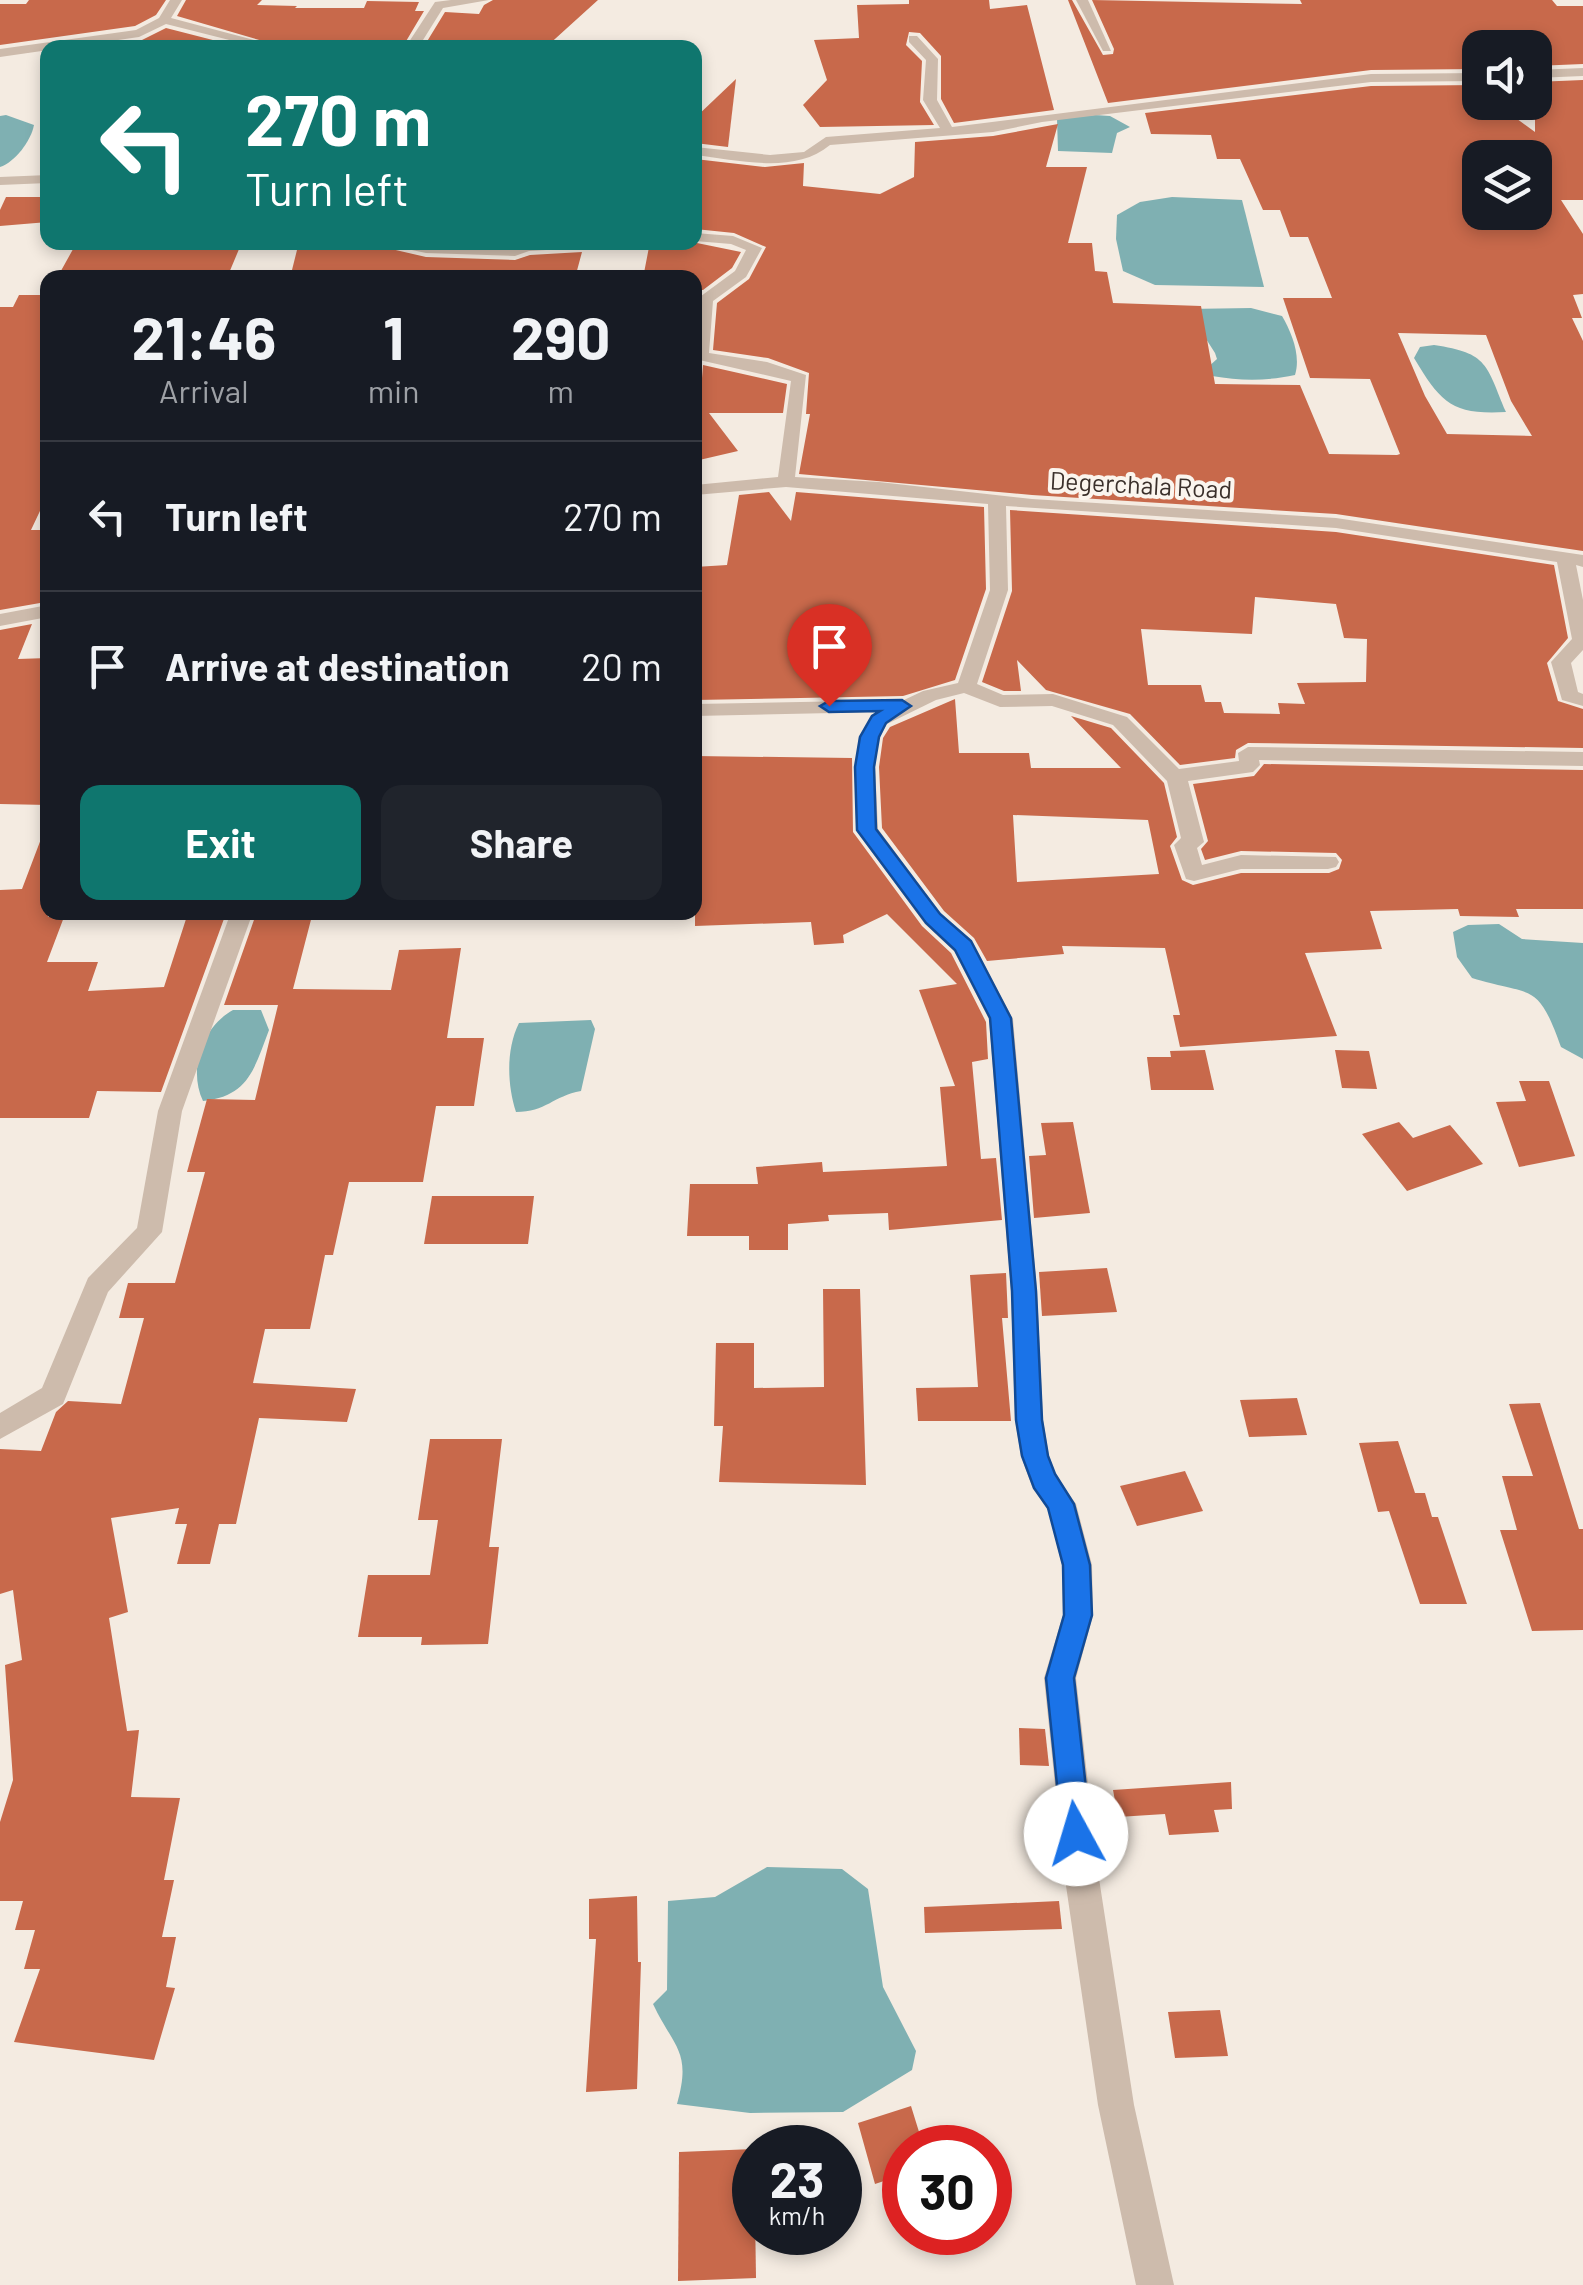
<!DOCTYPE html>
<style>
:root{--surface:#171b24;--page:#20242c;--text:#f1f3f6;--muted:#9ea1a6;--line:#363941;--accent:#0f766e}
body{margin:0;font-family:Barlow,sans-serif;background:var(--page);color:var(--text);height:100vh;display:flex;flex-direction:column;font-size:38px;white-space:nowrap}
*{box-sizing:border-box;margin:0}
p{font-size:32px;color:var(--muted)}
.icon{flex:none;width:55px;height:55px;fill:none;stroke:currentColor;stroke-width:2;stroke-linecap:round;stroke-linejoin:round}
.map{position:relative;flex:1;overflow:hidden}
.panel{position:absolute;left:40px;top:270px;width:662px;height:650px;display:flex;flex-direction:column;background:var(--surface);border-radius:20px;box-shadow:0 5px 15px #0003}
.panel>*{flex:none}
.guide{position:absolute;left:40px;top:40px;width:662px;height:210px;border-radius:20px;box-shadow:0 5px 15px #0003;background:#0f766e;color:#fff;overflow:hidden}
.tools{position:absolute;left:1462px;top:30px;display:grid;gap:20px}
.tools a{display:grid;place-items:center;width:90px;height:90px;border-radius:20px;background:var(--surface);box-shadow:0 5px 15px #0003;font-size:50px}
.speed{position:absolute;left:732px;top:2125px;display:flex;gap:20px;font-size:50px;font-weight:700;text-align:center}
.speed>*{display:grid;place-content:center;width:130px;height:130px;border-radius:50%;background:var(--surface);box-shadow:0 5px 15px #0003;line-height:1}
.speed small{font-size:25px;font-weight:400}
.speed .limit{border:15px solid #d22;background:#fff;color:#111}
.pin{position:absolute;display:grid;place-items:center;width:85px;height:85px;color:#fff;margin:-102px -42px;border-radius:50% 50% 50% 0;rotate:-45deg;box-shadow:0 0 10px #0007}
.pin .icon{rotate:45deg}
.me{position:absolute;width:110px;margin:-55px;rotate:354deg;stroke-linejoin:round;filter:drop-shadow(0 0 8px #0008)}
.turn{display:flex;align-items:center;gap:35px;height:210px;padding:0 40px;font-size:45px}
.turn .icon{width:130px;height:130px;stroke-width:2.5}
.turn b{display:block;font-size:70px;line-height:85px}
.eta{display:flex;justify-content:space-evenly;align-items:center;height:170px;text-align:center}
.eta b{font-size:60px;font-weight:700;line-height:70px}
.primary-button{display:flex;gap:20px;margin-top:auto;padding:20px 40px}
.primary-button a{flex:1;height:115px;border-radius:20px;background:var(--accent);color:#fff;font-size:40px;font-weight:700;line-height:115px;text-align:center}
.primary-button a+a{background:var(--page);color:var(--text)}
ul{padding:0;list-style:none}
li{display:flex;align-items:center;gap:30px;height:150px;padding:0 40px;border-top:2px solid var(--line)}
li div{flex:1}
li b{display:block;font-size:38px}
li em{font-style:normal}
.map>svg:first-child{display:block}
.water{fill:#7fb0b2}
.building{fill:#c8694b;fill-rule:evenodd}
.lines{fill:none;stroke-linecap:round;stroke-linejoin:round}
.minor{fill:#cdbbac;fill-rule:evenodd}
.route{fill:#1a73e8;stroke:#114b97;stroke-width:2.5}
.labels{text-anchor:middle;stroke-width:8;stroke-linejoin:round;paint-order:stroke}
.far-street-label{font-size:25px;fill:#3b302b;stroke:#fbf5ee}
</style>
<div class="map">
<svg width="1583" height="2285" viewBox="0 0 1583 2285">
<rect width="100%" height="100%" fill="#f4ebe1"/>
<!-- water -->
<g class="water">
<path d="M 6,115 L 34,125 C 31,141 15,162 0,167 L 0,116 Z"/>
<polygon points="1095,115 1110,116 1130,127 1117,133 1112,153 1058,151 1057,119"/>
<polygon points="1172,197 1242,200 1264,287 1155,285 1123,271 1116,239 1117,215 1140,202"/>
<path d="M 1251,308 L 1282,316 C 1292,333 1301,356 1295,375 C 1267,381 1241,381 1212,376 L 1207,368 L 1217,359 L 1215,353 L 1187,309 Z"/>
<path d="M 1434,345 C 1489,353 1486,365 1506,412 C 1452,415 1441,403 1414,358 L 1420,347 Z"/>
<path d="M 1499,924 L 1522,939 L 1583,943 L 1583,1059 L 1561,1047 C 1537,980 1533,997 1472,978 L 1457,957 L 1453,932 L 1468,925 Z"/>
<path d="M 233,1010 L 261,1010 L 269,1030 C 254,1069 249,1096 203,1101 C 188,1070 202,1027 233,1010 Z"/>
<path d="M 591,1020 L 595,1029 L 581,1091 C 553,1096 546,1112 516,1112 C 507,1084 506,1049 519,1023 Z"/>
<path d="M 767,1867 L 842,1869 L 868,1889 L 883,1987 L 916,2051 L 912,2070 L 843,2112 L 750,2113 L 677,2104 C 692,2051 674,2048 653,2004 L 667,1990 L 668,1901 L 715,1897 Z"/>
</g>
<!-- building -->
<g class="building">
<polygon points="29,0 166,0 156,15 135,26 0,45 0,4 26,4"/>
<polygon points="186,0 262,0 257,5 297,6 295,8 364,8 367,1 419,2 415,11 424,11 402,48 287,48 177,16"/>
<polygon points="493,0 598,0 545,48 423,48 445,12 479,14 484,5"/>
<polygon points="909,0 989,0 990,9 1027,5 1054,110 954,123 941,99 941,56 920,33 909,32 906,45 922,61 920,102 934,125 820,127 803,105 827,80 814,40 859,38 857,5 909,4"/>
<polygon points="1068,0 1072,0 1103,55 1113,54 1114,49 1092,0 1302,4 1300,0 1552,0 1557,6 1583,6 1583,64 1535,66 1535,48 1480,48 1480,69 1371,70 1108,103"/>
<polygon points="166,28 244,48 92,48 140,41"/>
<polygon points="736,79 728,147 695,143 695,118"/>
<path d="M 1583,80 L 1583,200 L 1561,200 L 1583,234 L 1583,294 L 1573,295 L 1582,318 L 1572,318 L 1583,341 L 1583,551 L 1336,514 L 1032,495 L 799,474 L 810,414 L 806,414 L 809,373 L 768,358 L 713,350 L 717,303 L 749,279 L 766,247 L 734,233 L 695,229 L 695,159 L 765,167 L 804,163 L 803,186 L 880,194 L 914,177 L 915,142 L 993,136 L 1058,124 L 1046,167 L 1087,167 L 1068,243 L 1092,243 L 1095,271 L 1107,272 L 1113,303 L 1201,306 L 1215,384 L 1300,385 L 1329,454 L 1397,455 L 1400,454 L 1370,379 L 1310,378 L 1283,298 L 1332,298 L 1308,237 L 1290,237 L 1280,210 L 1263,210 L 1240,159 L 1217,159 L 1211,135 L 1151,134 L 1145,113 L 1371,86 L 1480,85 L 1480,102 L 1494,102 L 1535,132 L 1535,82 ZM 1480,158 L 1535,158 L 1535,212 L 1480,212 ZM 1398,333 L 1486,335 L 1511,401 L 1532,436 L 1447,434 L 1425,396 Z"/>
<polygon points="6,197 48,197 48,222 0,226 0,210"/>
<polygon points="77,242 242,242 229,273 121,271 118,278 57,278"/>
<polygon points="299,242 361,242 426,257 515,260 530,255 582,252 575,278 290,278"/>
<polygon points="650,242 692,242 741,252 732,268 703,290 695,290 695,278 643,278"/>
<polygon points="19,295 48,295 48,494 31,530 48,530 48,583 40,603 0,610 0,307 13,307"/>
<polygon points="703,365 787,384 783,413 709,413 738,451 695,461 695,378 702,378"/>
<polygon points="769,492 791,521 796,492 984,507 986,589 955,680 903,696 695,700 695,567 727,565 739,495"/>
<path d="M 1010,510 L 1336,532 L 1554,565 L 1568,638 L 1547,663 L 1558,701 L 1583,709 L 1583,748 L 1248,743 L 1236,750 L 1235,758 L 1180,765 L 1130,714 L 1046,690 L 1017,660 L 1021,691 L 1004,691 L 982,682 L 1012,591 ZM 1255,597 L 1336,604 L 1344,638 L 1367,639 L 1366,682 L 1297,683 L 1305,704 L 1278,703 L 1280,714 L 1224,713 L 1221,702 L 1205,702 L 1201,685 L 1148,685 L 1141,629 L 1252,634 Z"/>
<polygon points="32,624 18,659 48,658 48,805 0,804 0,630"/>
<path d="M 955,699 L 959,753 L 1029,753 L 1031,768 L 1121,768 L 1071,716 L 1111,728 L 1164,783 L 1177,837 L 1170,846 L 1182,880 L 1193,885 L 1241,873 L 1329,873 L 1339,869 L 1342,860 L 1336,853 L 1241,851 L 1205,860 L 1201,849 L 1208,841 L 1193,784 L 1254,776 L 1264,764 L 1583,770 L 1583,909 L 1516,909 L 1519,917 L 1460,916 L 1458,909 L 1370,911 L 1382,949 L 1305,953 L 1337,1036 L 1180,1047 L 1173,1015 L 1180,1015 L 1165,948 L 1062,946 L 1064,954 L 987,961 L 974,938 L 944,911 L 882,828 L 879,767 L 883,738 L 890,727 ZM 1013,815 L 1148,820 L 1159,874 L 1017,882 Z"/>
<polygon points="695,756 852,758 853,832 922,926 951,953 986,1022 988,1059 972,1062 981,1159 996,1158 1002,1220 889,1230 888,1213 828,1215 829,1221 788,1224 788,1250 749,1250 749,1236 687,1236 690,1184 758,1184 756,1167 822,1162 823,1172 947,1166 940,1087 955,1086 919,990 957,984 887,914 843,935 844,943 814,945 811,922 695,926"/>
<polygon points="44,831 48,917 64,917 47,962 98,962 88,991 164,987 187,916 225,916 161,1092 97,1091 89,1118 0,1118 0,890 22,889"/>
<polygon points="261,912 313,912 293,989 391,990 399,950 461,948 447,1038 484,1038 474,1106 436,1106 423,1182 349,1182 333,1255 325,1255 310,1329 265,1329 253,1383 356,1389 347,1422 259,1418 236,1524 219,1524 210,1564 177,1564 187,1524 175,1524 179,1508 111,1518 128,1612 109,1618 127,1731 139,1730 131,1797 180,1798 164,1880 174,1880 162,1937 176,1937 166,1987 175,1988 154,2060 14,2042 40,1969 24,1969 35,1930 15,1930 23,1901 0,1901 0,1822 13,1780 5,1665 22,1660 13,1590 0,1594 0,1449 41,1451 56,1412 68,1401 121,1404 144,1318 119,1318 128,1283 175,1283 205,1172 187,1172 207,1099 255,1100 278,1005 224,1005 255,917"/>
<polygon points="1205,1050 1214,1090 1151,1090 1147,1057 1171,1057 1170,1051"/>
<polygon points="1335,1050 1369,1051 1377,1089 1342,1088"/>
<polygon points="1519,1081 1549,1081 1575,1156 1519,1167 1496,1102 1526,1101"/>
<polygon points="1073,1122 1090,1213 1034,1218 1029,1156 1046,1155 1041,1123"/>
<polygon points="1399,1122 1413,1138 1450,1125 1483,1164 1407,1191 1362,1134"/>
<polygon points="432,1196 534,1196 528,1244 424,1244"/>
<polygon points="1107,1268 1117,1312 1042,1316 1039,1272"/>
<polygon points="1006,1273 1008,1318 1002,1318 1011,1421 918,1421 916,1388 978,1387 970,1275"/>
<polygon points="823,1289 860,1289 866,1485 719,1482 723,1426 714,1426 716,1343 754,1343 754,1388 824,1387"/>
<polygon points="1297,1398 1307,1435 1249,1437 1240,1400"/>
<polygon points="1540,1403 1579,1529 1583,1529 1583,1630 1532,1631 1500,1530 1517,1530 1502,1476 1533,1476 1509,1404"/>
<polygon points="430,1439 502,1439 489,1547 499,1547 488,1644 421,1645 422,1637 358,1637 368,1575 430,1575 438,1520 418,1520"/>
<polygon points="1398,1441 1415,1493 1425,1493 1432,1517 1438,1517 1467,1604 1420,1604 1389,1511 1378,1512 1359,1443"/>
<polygon points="1185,1471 1203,1511 1137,1526 1120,1486"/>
<polygon points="1019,1728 1045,1729 1049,1766 1020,1765"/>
<polygon points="1231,1782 1232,1809 1214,1810 1219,1832 1169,1835 1165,1814 1118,1817 1113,1790"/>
<polygon points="637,1896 638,1962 641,1962 637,2089 586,2092 596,1939 589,1939 589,1899"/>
<polygon points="1059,1901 1062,1929 925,1933 924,1907"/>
<polygon points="1220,2010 1228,2056 1175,2058 1168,2012"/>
<polygon points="911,2106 924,2148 905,2148 905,2174 875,2184 858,2123"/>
<polygon points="754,2149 756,2278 678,2281 679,2152"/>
</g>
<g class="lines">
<!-- minor -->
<g class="minor">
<polygon points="170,0 182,0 171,18 284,48 261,48 166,24 139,37 0,57 0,49 136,30 159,18"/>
<polygon points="451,0 489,0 443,8 418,48 405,48 435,2"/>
<polygon points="1076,0 1088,0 1111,51 1103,51"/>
<path d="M 909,36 L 917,36 L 938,59 L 937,100 L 952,127 L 1371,74 L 1480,73 L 1480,81 L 1371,82 L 1042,122 L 993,132 L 830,145 C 794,175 739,160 695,155 L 695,147 L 770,155 L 804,152 L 826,137 L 940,128 L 923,100 L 926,60 L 909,42 Z"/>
<polygon points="1583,68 1583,76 1535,78 1535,70"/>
<polygon points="48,175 48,183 0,185 0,177"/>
<polygon points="695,233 733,236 762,248 746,277 713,301 709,353 767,362 806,375 795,477 879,482 1032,499 1336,518 1583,555 1583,567 1576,565 1583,600 1583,650 1571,663 1578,692 1583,694 1583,706 1562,700 1551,662 1572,639 1557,562 1336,528 1006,506 1008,590 977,684 1003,695 1053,694 1127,717 1179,769 1239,761 1238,753 1248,747 1583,752 1583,766 1259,760 1260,765 1253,772 1188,781 1204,842 1197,848 1202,865 1241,855 1336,857 1339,862 1336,867 1328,869 1241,869 1194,881 1186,879 1174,845 1181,838 1167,781 1113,725 1052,706 1000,707 964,693 936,700 887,724 879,737 875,767 878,829 941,914 971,940 1013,1019 1037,1291 1043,1420 1049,1456 1055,1474 1076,1504 1092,1565 1093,1615 1076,1678 1098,1872 1134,2105 1174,2285 1136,2285 1098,2105 1064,1872 1044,1678 1063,1615 1062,1565 1048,1509 1033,1489 1021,1456 1015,1420 1011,1291 989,1019 954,951 925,924 856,830 855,767 859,737 872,716 880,712 695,716 695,704 904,700 923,691 958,683 990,590 988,504 786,487 695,495 695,485 778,477 791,381 695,359 697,299 735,271 746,250 731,244 695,241"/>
<polygon points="374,242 513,247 527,242 622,242 615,246 529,251 515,256 426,253"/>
<polygon points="48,605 48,617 0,626 0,614"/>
<polygon points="231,912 253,912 182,1111 162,1232 108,1292 63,1404 0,1439 0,1413 42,1388 88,1278 137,1228 158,1111"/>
</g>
</g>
<!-- route -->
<polygon class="route" points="902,700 911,706 886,723 879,737 874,767 876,829 940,914 971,941 1011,1018 1036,1291 1042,1420 1048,1456 1055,1474 1074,1504 1090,1565 1092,1615 1074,1678 1091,1834 1087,1844 1076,1849 1066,1844 1062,1834 1046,1678 1064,1615 1063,1565 1048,1508 1034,1488 1022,1456 1016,1420 1012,1291 990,1018 955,950 926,923 857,830 855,767 860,737 872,716 880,711 829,712 820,706 829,701"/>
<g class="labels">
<!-- far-street labels -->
<g class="far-street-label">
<text transform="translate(1141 485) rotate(3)" y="9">Degerchala Road</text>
</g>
</g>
</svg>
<div class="tools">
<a><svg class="icon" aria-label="sound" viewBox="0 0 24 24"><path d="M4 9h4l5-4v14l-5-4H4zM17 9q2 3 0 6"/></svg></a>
<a><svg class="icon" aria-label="layers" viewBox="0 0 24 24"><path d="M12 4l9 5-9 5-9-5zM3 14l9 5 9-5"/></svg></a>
</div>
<div class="speed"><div>23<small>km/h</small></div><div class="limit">30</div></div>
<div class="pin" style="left:829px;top:706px;background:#d93025"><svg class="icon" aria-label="arrive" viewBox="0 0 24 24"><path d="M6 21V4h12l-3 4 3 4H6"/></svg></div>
<svg class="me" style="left:1076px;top:1834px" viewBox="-20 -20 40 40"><circle r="19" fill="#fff"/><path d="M0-13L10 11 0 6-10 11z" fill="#1a73e8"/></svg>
<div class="guide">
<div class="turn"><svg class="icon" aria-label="left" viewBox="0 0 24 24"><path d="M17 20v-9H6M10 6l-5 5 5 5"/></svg><div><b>270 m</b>Turn left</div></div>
</div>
<section class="panel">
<div class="eta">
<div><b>21:46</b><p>Arrival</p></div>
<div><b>1</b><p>min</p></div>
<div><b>290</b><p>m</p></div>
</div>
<ul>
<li><svg class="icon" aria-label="left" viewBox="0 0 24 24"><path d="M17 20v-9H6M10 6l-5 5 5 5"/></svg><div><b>Turn left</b></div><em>270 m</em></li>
<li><svg class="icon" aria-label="arrive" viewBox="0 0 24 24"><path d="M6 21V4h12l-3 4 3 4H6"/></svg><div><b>Arrive at destination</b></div><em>20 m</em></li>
</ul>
<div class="primary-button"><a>Exit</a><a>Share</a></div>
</section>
</div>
